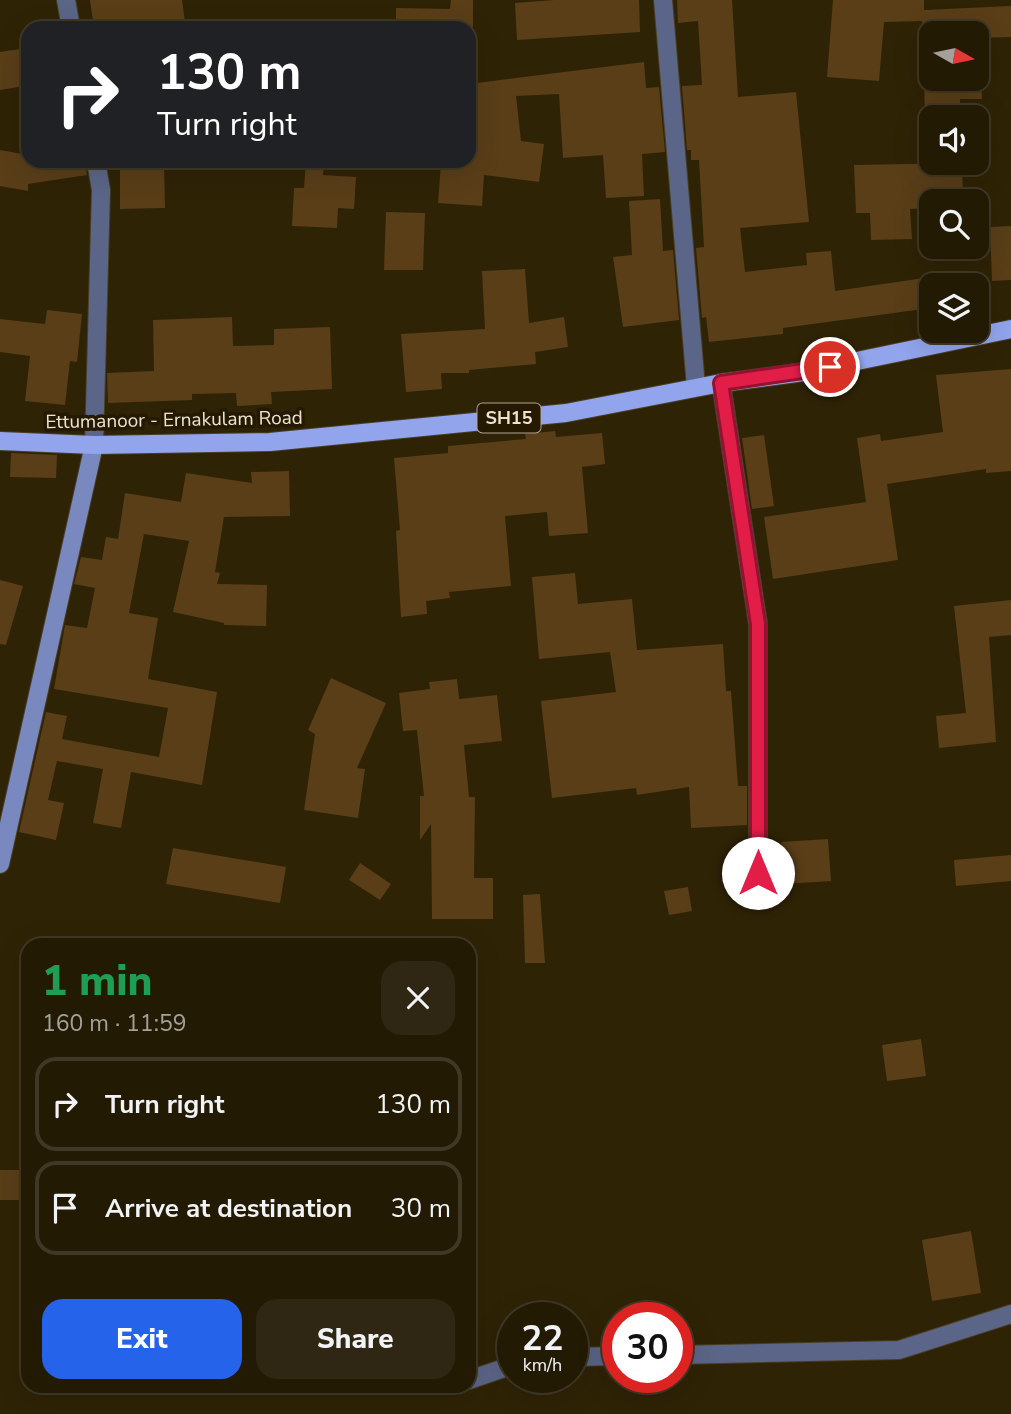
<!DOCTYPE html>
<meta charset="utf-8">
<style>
:root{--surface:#231a04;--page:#2f2713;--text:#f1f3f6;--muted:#a3a19a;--line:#403826;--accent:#2563eb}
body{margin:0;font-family:"Nunito Sans",sans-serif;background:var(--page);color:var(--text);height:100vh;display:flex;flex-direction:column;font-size:26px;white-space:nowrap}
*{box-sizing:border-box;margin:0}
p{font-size:23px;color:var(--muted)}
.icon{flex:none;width:38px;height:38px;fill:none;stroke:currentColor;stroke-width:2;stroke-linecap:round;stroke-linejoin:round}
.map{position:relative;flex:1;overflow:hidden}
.details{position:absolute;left:21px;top:938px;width:455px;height:455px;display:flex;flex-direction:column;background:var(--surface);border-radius:21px;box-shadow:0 7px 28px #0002,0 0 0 2px var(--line)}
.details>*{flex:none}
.guide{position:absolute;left:21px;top:21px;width:455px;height:147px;border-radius:21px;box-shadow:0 7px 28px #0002,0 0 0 2px var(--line);background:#202124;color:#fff;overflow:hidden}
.needle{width:46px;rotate:99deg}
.tools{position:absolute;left:919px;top:21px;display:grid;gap:14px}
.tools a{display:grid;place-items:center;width:70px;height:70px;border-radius:14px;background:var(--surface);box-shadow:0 7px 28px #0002,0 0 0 2px var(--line);font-size:35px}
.speed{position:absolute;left:497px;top:1302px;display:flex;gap:14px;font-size:35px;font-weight:700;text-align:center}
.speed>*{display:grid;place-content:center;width:91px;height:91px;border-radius:50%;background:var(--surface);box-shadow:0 7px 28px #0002,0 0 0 2px var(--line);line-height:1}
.speed small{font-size:18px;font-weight:400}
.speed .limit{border:10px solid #d22;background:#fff;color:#111}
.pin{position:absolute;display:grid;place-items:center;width:60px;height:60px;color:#fff;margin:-30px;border:4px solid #fff;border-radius:50%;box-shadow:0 2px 7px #0007}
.me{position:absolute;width:77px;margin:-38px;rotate:0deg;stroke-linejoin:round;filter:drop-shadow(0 0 5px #0008)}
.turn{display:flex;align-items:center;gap:24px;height:147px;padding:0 21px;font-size:32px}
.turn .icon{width:91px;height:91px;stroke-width:2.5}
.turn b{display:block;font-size:49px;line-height:60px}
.round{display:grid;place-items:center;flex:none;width:74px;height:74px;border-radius:21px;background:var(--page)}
.summary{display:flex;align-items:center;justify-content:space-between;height:119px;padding:0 21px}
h1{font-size:42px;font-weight:800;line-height:52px;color:#1e9e55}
.cta{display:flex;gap:14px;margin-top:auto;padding:14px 21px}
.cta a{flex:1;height:80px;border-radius:21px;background:var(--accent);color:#fff;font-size:28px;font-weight:800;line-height:80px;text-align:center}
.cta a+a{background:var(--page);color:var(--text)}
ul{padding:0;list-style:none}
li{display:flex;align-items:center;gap:21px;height:94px;margin:0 14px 10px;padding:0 7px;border:4px solid var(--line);border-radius:21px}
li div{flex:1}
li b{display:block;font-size:26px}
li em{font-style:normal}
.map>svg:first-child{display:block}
.building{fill:#593e18}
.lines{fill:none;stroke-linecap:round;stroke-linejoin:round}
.street-casing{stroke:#493e23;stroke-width:20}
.secondary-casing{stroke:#493e23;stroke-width:20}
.primary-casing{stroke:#493e23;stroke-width:20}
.street{stroke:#5b6587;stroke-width:18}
.secondary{stroke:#7989c0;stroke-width:18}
.primary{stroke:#91a4ec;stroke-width:18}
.route-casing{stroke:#92132f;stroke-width:18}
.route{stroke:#e11d48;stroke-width:12}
.labels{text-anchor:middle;stroke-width:7;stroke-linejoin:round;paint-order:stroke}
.shield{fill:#251900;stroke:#b0a694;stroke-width:2}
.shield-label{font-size:18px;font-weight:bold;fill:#ebe3d3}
.street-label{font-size:19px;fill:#ebe3d3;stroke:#251900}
</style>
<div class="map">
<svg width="1011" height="1414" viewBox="0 0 1011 1414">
<rect width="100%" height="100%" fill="#2f2306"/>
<!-- building -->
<g class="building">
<polygon points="90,0 182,0 185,22 137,28 134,25 94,28"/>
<polygon points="451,0 473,0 473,28 396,28 396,8 450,9"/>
<polygon points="554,0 639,0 640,32 517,40 515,3"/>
<polygon points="677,0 732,0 738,97 796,92 809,222 740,228 745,272 807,265 806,253 831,251 835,291 931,277 931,308 783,328 783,334 709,342 706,317 702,318 696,248 704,247 699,160 691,160 691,150 687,150 682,86 702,85 698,21 678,23"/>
<polygon points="833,0 924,0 924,10 1011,6 1011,37 976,38 976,33 923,33 922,21 884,22 879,81 827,77"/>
<polygon points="20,49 25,86 0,90 0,52"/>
<polygon points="644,62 646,88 659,87 665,152 642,154 644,196 606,198 603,155 563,158 559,94 516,96 521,141 544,144 539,182 484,175 482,206 438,203 441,163 469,165 469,130 474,131 469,84"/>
<polygon points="924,79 981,79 982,99 960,99 960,117 925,117"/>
<polygon points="0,150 28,155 28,161 85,161 87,175 28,184 28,191 0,186"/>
<polygon points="306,161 324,161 323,175 356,177 354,209 338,208 337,228 292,226 294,188 304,188"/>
<polygon points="164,163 165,208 120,209 120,164"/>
<polygon points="962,163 963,201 931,201 931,208 910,209 912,239 871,240 870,213 856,213 854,165"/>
<polygon points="660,199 663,251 673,250 679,320 623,327 613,257 632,255 629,201"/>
<polygon points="386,212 425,213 423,270 384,270"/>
<polygon points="1011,226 1011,280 992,281 990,227"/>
<polygon points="525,269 529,323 564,317 568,347 535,352 536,364 469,370 469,373 441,373 442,389 406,392 401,334 485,329 482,271"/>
<polygon points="47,310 82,314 77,362 70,361 65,405 25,401 30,356 0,352 0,319 45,324"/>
<polygon points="232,317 233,346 274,345 274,329 330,327 332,389 271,392 272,404 237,406 236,393 192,394 192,400 108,403 107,373 154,371 153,320"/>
<polygon points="1011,369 1011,471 986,473 986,469 887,484 898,560 773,579 764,517 866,502 857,438 880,434 881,441 943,432 936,375"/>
<polygon points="555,431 556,437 602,433 605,464 582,467 588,533 549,536 547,512 505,516 511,586 449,592 450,598 426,601 427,614 401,617 396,531 400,530 394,458 448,453 448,446 526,439 525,434"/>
<polygon points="764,435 774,506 752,509 742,438"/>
<polygon points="11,453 57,455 56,478 10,477"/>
<polygon points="289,471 290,516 224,517 215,572 220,573 217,584 267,585 266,626 224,625 224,623 173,612 189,541 144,534 129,613 158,618 148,679 217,692 202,785 131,772 121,828 93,823 103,769 57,761 48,800 64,803 56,840 19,832 46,712 67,716 62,739 159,757 168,708 54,689 65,625 87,628 95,588 74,584 81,557 102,560 106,537 118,539 125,493 181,502 186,473 252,483 251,472"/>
<polygon points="575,573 578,604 632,599 637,650 723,644 726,691 731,691 738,786 747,786 747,825 691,828 689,787 637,795 636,788 552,798 541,701 616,692 610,652 539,659 532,577"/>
<polygon points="0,580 23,586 6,645 0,644"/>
<polygon points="1011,600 1011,635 989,637 996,742 939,748 936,716 966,713 954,606"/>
<polygon points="331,678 386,703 357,768 365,769 358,818 304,810 315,734 308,730"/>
<polygon points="457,679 459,699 497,695 502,741 464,745 469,797 475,797 474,878 493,878 493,919 432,919 431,824 420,840 420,796 424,796 417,730 403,731 399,693 430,689 429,682"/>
<polygon points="828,839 831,881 783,884 781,842"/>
<polygon points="173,848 286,867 280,903 166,884"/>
<polygon points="1011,855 1011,881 956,886 954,860"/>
<polygon points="360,863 391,884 380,900 349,880"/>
<polygon points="688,887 692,911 669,915 664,891"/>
<polygon points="540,894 545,963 525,963 523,895"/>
<polygon points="921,1039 926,1076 887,1081 882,1045"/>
<rect x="0" y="1170" width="28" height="30"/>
<polygon points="971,1231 981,1293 932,1301 922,1240"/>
</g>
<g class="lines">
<!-- street casing -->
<g class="street-casing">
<g id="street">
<polyline points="66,0 71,28"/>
<polyline points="663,0 696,387"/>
<polyline points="721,383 758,624 758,873"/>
<polyline points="94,445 101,190 96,161"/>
<polyline points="677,1355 899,1350 1011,1314"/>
<polyline points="572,1357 618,1356"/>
<polyline points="469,1380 513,1365"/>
</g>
</g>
<!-- secondary casing -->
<g class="secondary-casing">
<polyline id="secondary" points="0,864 94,445"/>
</g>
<!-- primary casing -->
<g class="primary-casing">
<polyline id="primary" points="0,441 94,445 270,442 566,413 721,383 804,372 1011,329"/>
</g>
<!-- street -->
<use href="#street" class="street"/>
<!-- secondary -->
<use href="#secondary" class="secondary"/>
<!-- primary -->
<use href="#primary" class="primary"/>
</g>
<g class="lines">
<!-- route casing -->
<g class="route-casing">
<polyline id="route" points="758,873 758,624 721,383 830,367"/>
</g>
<!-- route -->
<use href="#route" class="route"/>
</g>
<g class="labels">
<!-- shield labels -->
<rect class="shield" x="477.5" y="403.5" width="63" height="29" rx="5"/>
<g class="shield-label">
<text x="509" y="424">SH15</text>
</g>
<!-- street labels -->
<g class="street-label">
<text transform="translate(174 419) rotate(-1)" y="7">Ettumanoor - Ernakulam Road</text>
</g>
</g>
</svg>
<div class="tools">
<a><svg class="needle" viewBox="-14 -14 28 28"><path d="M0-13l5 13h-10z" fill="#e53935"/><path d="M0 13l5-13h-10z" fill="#a3a19a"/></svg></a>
<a><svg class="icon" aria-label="sound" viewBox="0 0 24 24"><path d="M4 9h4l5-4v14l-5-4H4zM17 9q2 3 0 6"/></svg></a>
<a><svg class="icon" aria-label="search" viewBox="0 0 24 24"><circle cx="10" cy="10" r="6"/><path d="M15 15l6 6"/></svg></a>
<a><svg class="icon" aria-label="layers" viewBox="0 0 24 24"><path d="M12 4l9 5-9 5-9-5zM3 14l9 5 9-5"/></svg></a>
</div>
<div class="speed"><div>22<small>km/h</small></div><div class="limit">30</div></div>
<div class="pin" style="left:830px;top:367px;background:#d93025"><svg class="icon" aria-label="arrive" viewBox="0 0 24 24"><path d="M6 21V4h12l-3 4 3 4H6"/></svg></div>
<svg class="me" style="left:758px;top:873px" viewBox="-20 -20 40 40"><circle r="19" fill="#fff"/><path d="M0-13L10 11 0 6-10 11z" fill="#e11d48"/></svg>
<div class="guide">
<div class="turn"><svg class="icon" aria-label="right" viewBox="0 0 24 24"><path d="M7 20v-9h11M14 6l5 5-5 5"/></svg><div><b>130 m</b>Turn right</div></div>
</div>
<section class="details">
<div class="summary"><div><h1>1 min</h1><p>160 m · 11:59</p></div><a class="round"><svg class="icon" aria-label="close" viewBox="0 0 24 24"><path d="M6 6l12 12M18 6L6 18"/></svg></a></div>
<ul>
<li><svg class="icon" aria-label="right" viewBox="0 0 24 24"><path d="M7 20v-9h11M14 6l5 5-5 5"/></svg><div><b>Turn right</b></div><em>130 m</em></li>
<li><svg class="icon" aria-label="arrive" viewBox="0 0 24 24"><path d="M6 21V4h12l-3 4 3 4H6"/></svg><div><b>Arrive at destination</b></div><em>30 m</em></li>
</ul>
<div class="cta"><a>Exit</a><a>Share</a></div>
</section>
</div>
